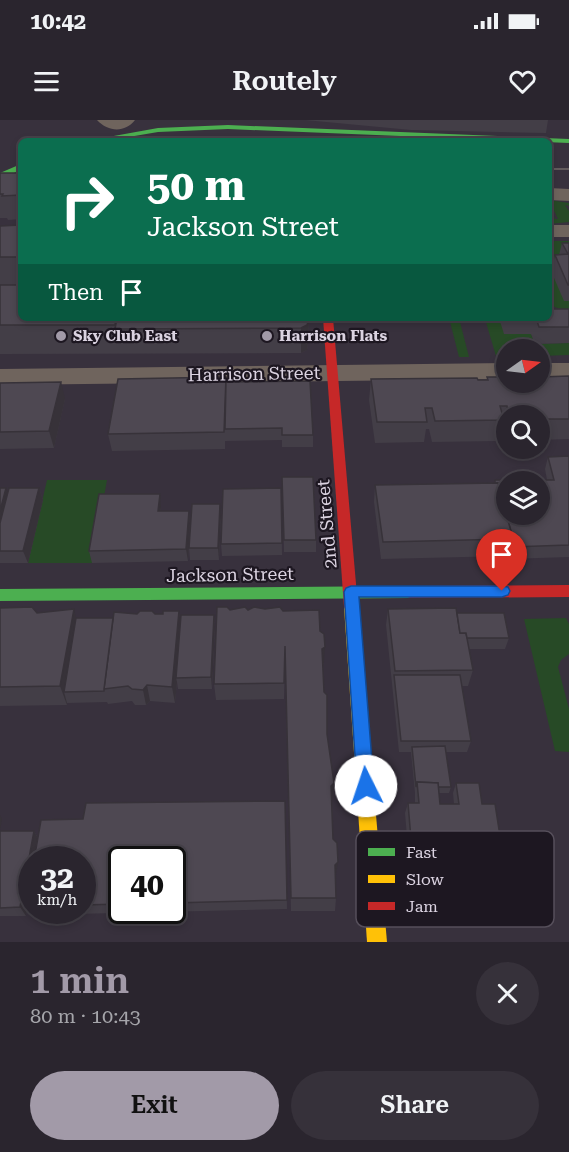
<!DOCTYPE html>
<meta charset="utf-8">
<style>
:root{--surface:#2a252e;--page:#36313a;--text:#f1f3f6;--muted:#a5a5aa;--line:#46424a;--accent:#a29aa8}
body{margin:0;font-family:"Roboto Serif",serif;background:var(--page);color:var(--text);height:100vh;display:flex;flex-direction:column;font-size:22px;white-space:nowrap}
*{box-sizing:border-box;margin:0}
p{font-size:20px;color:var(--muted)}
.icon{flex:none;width:33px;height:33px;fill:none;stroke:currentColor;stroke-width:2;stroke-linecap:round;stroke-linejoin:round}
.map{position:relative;height:822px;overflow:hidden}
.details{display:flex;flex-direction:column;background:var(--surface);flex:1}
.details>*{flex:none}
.banner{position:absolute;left:18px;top:18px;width:534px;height:183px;border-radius:9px;box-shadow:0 3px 9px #0003,0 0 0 2px var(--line);background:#0b6e4f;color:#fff;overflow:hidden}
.needle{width:39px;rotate:76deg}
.tools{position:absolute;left:496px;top:219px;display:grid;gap:12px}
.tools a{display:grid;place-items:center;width:54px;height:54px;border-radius:50%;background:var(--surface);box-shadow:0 3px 9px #0003,0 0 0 2px var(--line);font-size:30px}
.speed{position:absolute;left:18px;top:726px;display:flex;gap:12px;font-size:30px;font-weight:700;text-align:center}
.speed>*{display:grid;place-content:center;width:78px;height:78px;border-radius:50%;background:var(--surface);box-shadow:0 3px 9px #0003,0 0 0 2px var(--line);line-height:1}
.speed small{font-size:15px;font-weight:400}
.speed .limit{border:3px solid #111;border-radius:9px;background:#fff;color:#111}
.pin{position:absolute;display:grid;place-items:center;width:51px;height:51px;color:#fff;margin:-62px -26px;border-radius:50% 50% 50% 0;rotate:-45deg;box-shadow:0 0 6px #0007}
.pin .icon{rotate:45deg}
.me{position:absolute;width:66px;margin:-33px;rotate:356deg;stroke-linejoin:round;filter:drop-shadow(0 0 4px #0008)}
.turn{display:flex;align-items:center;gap:21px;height:126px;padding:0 30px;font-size:27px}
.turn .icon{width:78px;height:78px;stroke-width:2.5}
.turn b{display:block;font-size:42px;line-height:51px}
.then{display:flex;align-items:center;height:57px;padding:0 30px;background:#0003;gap:12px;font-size:22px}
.round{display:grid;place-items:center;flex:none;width:63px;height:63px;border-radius:32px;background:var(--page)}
.summary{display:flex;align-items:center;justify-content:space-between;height:102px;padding:0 30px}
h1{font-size:36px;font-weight:600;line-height:45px;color:var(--accent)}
.cta{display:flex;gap:12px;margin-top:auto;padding:12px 30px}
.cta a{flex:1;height:69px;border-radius:36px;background:var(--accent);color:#111;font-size:24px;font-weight:600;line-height:69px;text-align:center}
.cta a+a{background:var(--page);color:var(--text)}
.status{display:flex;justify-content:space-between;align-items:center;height:42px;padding:0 30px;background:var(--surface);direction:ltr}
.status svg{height:16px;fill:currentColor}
header{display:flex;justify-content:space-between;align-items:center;height:78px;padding:0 30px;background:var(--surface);font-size:27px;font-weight:600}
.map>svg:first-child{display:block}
.green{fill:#274a26}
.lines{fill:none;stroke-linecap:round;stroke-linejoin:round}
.street{fill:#6f645d;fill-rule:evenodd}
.fast{fill:#4caf50;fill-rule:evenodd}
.slow{fill:#ffc107;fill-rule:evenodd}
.jam{fill:#c62828;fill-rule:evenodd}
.tram{stroke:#716968;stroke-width:1.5}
.wall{fill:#433e47;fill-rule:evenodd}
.shaded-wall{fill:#373239}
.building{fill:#4e4852;stroke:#373239;stroke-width:1.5;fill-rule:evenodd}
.route{fill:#1a73e8;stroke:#114b97;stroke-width:1.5}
.poi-dot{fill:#a29aa8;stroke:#1d1721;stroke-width:2}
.labels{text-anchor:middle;stroke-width:4.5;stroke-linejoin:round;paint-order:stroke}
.far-poi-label{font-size:15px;font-weight:bold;fill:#dbd3e1;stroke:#1d1721;text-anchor:start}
.street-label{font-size:18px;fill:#dbd3e1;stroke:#1d1721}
.key{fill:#1d1721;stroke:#564f5b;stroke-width:1.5}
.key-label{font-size:16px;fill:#dbd3e1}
</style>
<div class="status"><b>10:42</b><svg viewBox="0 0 49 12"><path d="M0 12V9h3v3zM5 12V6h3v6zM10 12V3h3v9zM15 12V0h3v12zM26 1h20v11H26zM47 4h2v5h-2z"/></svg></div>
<header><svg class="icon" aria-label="menu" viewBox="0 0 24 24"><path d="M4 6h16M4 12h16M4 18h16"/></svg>Routely<svg class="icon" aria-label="heart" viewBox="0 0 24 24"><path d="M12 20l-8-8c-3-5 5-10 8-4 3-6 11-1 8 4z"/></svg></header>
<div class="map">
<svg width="569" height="822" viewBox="0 0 569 822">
<rect width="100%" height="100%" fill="#38313d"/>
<!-- green -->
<g class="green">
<polygon points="549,80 569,83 569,86 565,85 569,91 569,102 549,104 549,86 555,99 558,99"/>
<polygon points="549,121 569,121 569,192 549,185"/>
<polygon points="449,198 459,198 469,237 459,237"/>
<polygon points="485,199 499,199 531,214 535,224 569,223 569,235 540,236 540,230 507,230 507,236 496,236"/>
<polygon points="47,360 107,360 92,443 28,443"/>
<polygon points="566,498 569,504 569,534 561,540 558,547 569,589 569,632 555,631 524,499"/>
</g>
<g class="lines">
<!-- street -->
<g class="street">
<path d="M 97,0 L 135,0 C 125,13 108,12 97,0 Z"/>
<polygon points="549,68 569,69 569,81 549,80"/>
<rect x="549" y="105" width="20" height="12"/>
<polygon points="507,243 507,259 0,265 0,249"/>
<rect x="540" y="243" width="29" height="16"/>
</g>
<!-- fast -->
<g class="fast">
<polygon points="228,5 569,19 569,23 228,9 158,12 105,21 86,21 158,8"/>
<polygon points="21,44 21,50 0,59 0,53"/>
<polygon points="410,466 415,468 417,472 415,476 410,478 0,481 0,469"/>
</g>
<!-- slow -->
<polygon class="slow" points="351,481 356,483 358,487 387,822 367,822 344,487 346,483"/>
<!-- jam -->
<g class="jam">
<polygon points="323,198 333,198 358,487 356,491 351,493 346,491 344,487"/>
<polygon points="569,465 569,477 410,478 405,476 403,472 405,468 410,466"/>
</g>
<!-- tram -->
<polyline class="tram" points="549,49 569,49"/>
</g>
<!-- wall -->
<g class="wall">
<polygon points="305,0 548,0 546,13 411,10"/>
<polygon points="21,48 21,99 8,100 7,98 0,98 0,53 17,53"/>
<polygon points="21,105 21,198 309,198 308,224 307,230 301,233 0,234 0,106"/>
<polygon points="562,123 569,123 569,181 564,181 551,151 555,135 559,135"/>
<polygon points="569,189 569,223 535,224 531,214 504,214 499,198 549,198"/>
<polygon points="569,256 569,319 540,320 540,296 507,296 507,320 505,320 502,308 499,321 432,322 429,309 426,309 424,322 375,323 369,280 371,259 487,260 487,257"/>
<polygon points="226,262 313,315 313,327 282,327 282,320 225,321 225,329 112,331 108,314"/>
<polygon points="0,263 65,279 54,328 0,329"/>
<polygon points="569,336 569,437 508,439 507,436 381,439 374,382 375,365 494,363 495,360 547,360 545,349 548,337"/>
<polygon points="282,357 316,420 316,432 284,432"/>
<polygon points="0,368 8,374 39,368 43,380 28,443 0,443"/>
<polygon points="281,368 282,435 222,436 221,424"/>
<polygon points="161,387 161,391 189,391 190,403 188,441 92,443 89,431"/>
<polygon points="221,396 219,440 190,440 189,428"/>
<polygon points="0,488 76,498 113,498 137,494 163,494 179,491 180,502 214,495 215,507 212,569 178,569 177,562 175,583 150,581 146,585 135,585 132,581 108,584 107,582 67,583 67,585 0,586"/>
<polygon points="265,489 283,491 324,543 322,544 327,614 334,663 333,678 332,678 333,719 336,755 335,756 336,778 335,791 291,791 285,542 284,579 216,580 214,564 230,490"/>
<polygon points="388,489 457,493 509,518 505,529 469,529 473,550 468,566 462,566 471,621 467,632 446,632 451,667 449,673 439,673 440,684 454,684 453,673 456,663 482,684 510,780 505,789 501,793 490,793 484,789 479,794 467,794 460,789 413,788 405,693 408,683 415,683 415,673 411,632 399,632 386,505"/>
<path d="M 285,681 L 287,789 L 32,795 L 27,788 L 26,796 L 0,796 L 0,711 L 34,711 L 38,718 L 83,699 ZM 32,740 L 82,740 L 82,790 L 32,790 ZM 122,740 L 172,740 L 172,790 L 122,790 Z"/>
</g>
<!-- shaded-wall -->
<g class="shaded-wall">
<polygon points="309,199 308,224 307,230 301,233 301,208"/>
<polygon points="61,262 65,279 54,328 49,311"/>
<polygon points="6,368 12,385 0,431 0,391"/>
<polygon points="39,368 43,380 28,443 23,431"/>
<polygon points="160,374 161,387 160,403 158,391"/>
<polygon points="220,384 221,396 219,440 218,428"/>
<polygon points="189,391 190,403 188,441 186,429"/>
<polygon points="74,489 79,510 64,572 67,583 67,585 60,566"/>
<polygon points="179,491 181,507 176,558 177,562 175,583 172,567"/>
<polygon points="214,495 215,507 212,569 211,557"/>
<polygon points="325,527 324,543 321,545 322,529"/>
<polygon points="147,565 150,581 146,585 143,570"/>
<polygon points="334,663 333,678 330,680 331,666"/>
<polygon points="0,695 2,699 0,711"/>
<polygon points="34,711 39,720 36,740 32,740 32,764 26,786 27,788 26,796 20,787"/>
<polygon points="338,742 336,755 334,758 335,745"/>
<polygon points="488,780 484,789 479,794 483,786"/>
<polygon points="510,780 505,789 501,793 505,784"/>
</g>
<!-- building -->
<g class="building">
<polygon points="21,48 21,75 2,76 3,74 0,74 0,53 17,53 18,49"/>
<polygon points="21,105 21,137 0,137 0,106"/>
<polygon points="562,123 569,123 569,165 568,165 555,135 568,134"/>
<polygon points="0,165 21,165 21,198 116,198 115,205 0,205"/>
<polygon points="549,189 569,189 569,207 539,207 536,198 549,198"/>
<polygon points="117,198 309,198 309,199 307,205 301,208 115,209"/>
<polygon points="569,256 569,299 540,299 540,296 509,296 507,286 500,286 504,300 435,301 432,288 425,288 427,302 377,302 371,259 477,258 478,260 488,260 487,257 507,257 507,262 540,262 540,257"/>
<polygon points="226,257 224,312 108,314 118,259"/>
<polygon points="310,261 313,315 282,315 282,308 225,309 226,262"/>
<polygon points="61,262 49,311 0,312 0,263"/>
<path d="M 569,336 L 569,425 L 511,427 L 513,419 L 498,363 L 495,363 L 495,360 L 554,360 L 548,337 ZM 507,362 L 540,362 L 540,394 L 507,394 Z"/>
<polygon points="282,357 313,357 316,420 284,420"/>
<polygon points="498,363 513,419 383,422 375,365"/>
<polygon points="0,368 6,368 0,391"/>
<polygon points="9,368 39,368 23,431 0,431 0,403"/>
<polygon points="281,368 282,423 221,424 223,369"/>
<polygon points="99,374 160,374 158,391 189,391 186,429 89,431"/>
<polygon points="192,384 220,384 218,428 189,428"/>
<polygon points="32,487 37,493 74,489 60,566 0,567 0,488"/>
<polygon points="217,487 227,487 230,490 245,487 248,490 254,487 265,489 280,487 283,491 319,490 320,511 324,514 325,527 322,529 324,572 327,575 327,614 334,663 331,666 333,719 337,723 338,742 335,745 336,778 291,778 285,526 284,563 214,564"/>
<polygon points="456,488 460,513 466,513 473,550 395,551 388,489"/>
<polygon points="140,491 152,491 155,494 163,494 163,491 179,491 172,567 147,565 143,570 132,569 128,566 104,569 114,492 137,494"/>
<polygon points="457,493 504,493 509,518 467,518 466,513 460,513"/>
<polygon points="181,495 214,495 211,557 176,558"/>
<polygon points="76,498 113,498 104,569 104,571 64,572"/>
<polygon points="394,555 460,555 471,621 401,621"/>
<polygon points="445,626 451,667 438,667 438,663 417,662 416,667 412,627"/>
<polygon points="417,662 438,663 440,684 459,684 456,663 479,663 482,684 495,684 510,780 505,784 495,785 488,780 483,786 471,786 464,780 416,779 408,683 419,683"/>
<polygon points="285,681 287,780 172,783 172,740 122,740 122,784 82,785 82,740 34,740 41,700 83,699 86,683"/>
<polygon points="0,711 34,711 20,787 0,788"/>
<polygon points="32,755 32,786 26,786"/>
</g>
<!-- route -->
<polygon class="route" points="351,466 502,466 508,467 510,471 508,475 502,477 359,477 374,666 372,672 366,674 360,672 357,666 344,472 346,468"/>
<!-- markers -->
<g class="poi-dot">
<circle cx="61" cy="216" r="6"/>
<circle cx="267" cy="216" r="6"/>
</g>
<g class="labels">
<!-- far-poi labels -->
<g class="far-poi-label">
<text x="73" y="221">Sky Club East</text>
<text x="279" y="221">Harrison Flats</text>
</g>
<!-- street labels -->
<g class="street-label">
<text transform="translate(254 254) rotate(-1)" y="6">Harrison Street</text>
<text transform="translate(327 404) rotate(-95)" y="6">2nd Street</text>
<text transform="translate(230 455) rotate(-1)" y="6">Jackson Street</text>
</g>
</g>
<!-- legend -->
<rect x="356" y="711" width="198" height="96" rx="9" class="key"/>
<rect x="368" y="728" width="27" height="8" fill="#4caf50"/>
<rect x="368" y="755" width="27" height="8" fill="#ffc107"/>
<rect x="368" y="782" width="27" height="8" fill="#c62828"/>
<g class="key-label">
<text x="406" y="738">Fast</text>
<text x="406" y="765">Slow</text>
<text x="406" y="792">Jam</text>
</g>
</svg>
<div class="tools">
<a><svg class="needle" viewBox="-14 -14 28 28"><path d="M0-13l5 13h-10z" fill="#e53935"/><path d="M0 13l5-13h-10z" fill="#a5a5aa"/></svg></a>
<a><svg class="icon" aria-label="search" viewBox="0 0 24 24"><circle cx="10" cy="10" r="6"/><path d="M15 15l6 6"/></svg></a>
<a><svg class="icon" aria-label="layers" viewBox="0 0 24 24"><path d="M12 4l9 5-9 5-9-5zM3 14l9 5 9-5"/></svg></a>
</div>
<div class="speed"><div>32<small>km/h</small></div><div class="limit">40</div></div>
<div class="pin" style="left:502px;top:471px;background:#d93025"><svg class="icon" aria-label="arrive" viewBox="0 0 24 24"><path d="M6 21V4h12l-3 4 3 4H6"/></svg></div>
<svg class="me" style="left:366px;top:666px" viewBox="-20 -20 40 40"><circle r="19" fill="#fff"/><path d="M0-13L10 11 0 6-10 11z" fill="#1a73e8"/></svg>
<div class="banner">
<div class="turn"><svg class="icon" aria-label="right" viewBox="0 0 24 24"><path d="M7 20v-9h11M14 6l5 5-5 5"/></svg><div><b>50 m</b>Jackson Street</div></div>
<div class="then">Then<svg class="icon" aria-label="arrive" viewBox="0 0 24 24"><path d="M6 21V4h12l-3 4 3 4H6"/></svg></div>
</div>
</div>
<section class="details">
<div class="summary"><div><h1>1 min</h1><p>80 m · 10:43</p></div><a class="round"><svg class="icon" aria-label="close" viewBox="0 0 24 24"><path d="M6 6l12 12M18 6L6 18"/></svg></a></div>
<div class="cta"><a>Exit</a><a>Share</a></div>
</section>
